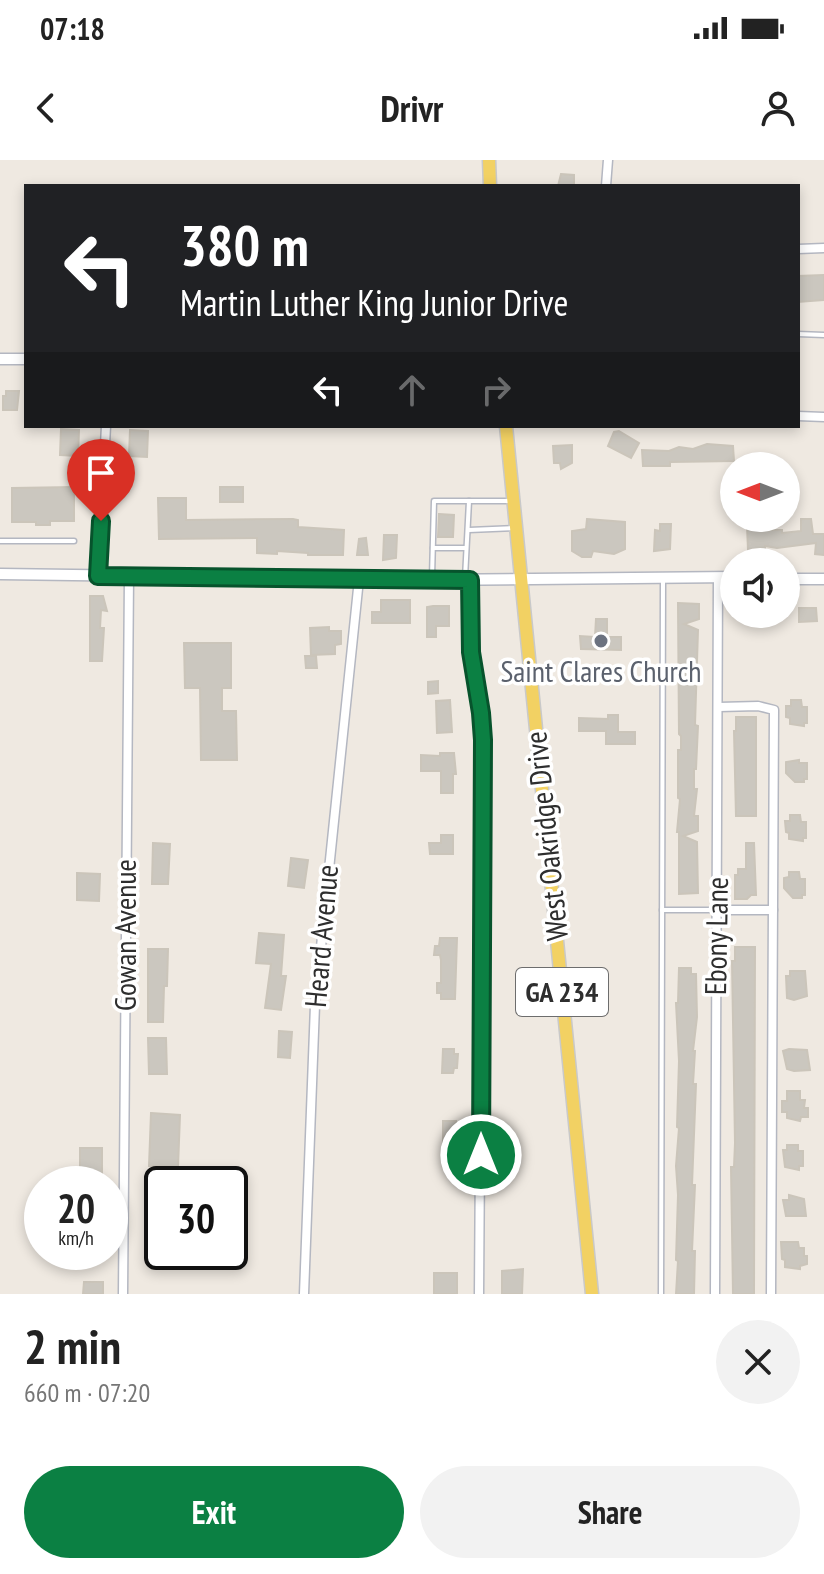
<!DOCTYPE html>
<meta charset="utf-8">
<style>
:root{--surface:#fff;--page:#f2f2f2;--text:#222;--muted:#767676;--accent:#0b8043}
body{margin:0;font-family:"PT Sans Narrow",sans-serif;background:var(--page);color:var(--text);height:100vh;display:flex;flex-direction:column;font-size:30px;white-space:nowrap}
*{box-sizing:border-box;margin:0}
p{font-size:26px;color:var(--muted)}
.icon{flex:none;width:44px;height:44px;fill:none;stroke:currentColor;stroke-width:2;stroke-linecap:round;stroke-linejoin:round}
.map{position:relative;height:1134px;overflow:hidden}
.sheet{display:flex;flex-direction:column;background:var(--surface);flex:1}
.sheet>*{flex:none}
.hud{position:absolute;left:24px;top:24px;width:776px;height:244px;border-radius:0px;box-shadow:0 4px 12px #0003;background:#202124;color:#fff;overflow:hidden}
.needle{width:52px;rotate:270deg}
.tools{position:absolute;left:720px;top:292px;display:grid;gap:16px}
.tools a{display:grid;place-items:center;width:80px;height:80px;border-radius:50%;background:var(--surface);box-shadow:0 4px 12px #0003;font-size:40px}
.speed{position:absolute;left:24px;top:1006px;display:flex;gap:16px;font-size:40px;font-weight:700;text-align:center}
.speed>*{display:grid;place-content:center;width:104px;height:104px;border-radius:50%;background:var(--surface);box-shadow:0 4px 12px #0003;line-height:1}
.speed small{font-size:20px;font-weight:400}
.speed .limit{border:4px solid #111;border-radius:12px;background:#fff;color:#111}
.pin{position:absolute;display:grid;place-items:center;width:68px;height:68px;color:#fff;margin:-82px -34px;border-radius:50% 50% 50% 0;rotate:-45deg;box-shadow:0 0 8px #0007}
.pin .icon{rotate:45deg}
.me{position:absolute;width:88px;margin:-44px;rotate:0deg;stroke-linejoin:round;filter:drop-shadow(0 0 6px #0008)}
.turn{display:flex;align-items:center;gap:28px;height:168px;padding:0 24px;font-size:36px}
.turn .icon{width:104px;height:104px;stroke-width:2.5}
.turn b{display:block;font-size:56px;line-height:68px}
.lanes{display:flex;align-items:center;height:76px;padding:0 24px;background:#0003;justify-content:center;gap:40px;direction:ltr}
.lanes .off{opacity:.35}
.round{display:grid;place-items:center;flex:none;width:84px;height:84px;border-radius:42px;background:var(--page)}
.summary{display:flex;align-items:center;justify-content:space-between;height:136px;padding:0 24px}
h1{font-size:48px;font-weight:700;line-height:60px}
.cta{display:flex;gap:16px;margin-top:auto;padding:16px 24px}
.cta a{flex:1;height:92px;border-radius:48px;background:var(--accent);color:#fff;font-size:32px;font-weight:700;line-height:92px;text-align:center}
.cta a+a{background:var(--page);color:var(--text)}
.status{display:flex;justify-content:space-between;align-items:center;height:56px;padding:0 40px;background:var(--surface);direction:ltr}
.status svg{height:22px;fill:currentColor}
header{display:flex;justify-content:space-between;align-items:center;height:104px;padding:0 24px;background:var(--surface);font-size:36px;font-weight:700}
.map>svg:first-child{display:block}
.building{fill:#cbc7bf;stroke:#cbc5ba;stroke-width:2}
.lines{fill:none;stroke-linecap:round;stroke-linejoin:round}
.service-casing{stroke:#b4b7c1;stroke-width:7}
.minor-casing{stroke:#b4b7c1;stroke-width:11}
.tertiary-casing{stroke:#b4b7c1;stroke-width:13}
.primary-casing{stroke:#c9c9c9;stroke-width:15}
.service{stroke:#fff;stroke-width:4}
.minor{stroke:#fff;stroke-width:8}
.tertiary{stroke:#fff;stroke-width:10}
.primary{stroke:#f2d163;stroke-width:12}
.route-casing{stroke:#07532c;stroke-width:20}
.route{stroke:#0b8043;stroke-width:14}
.worship-dot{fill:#6b7280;stroke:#fff;stroke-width:3}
.labels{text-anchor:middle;stroke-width:7;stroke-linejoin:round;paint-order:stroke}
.shield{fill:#fff;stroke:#6d6d6d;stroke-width:2}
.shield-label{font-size:28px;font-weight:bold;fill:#2e2e2e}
.worship-label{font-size:30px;fill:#5b616d;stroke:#fff}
.street-label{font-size:30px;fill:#2e2e2e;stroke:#fff}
</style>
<div class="status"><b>07:18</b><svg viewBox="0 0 49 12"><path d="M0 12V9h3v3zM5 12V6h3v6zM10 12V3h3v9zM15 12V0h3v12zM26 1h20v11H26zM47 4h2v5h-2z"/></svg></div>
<header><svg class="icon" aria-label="back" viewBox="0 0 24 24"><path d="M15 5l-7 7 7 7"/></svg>Drivr<svg class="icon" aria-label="person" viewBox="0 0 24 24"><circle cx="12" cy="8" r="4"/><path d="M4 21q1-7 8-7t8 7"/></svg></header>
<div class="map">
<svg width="824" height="1134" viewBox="0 0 824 1134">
<rect width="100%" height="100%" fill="#efe9e1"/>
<!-- building -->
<g class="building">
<polygon points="561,14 574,15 574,26 558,26"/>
<polygon points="824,115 824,140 798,142 798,116"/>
<polygon points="6,231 19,231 17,250 3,250 3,236 6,236"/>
<polygon points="61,269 79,270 78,296 60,295"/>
<polygon points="130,270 148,271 147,297 129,296"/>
<polygon points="619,271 639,283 631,298 608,286 614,272"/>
<polygon points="707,284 733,286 734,301 670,302 670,306 643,306 642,290 669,291 679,287 693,289"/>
<polygon points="572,285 572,303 561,309 560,303 554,303 553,286"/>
<polygon points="74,327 74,361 50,361 50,365 36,365 36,362 12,362 12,328"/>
<rect x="220" y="327" width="23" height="15"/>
<polygon points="158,338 186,338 186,360 293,359 298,360 298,367 344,370 343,395 308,395 308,393 277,391 277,394 257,393 257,378 159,379"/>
<polygon points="439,354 454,355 453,377 438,377"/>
<polygon points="587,359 625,362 625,389 614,394 593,391 591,397 582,397 572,391 572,371 586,369"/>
<polygon points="801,359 811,359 813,374 824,374 824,395 815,394 816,383 777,388 765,386 765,388 748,390 747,366 765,366 765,370 782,370 782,373 801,371"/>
<polygon points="660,364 671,364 670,389 654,391 655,370 660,371"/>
<polygon points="384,375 397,375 396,398 383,400"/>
<polygon points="366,378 368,395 357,395 359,379"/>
<polygon points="90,436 103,436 107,451 101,450 100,468 104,468 102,501 90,501"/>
<polygon points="381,440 410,440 410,463 372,463 372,452 381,452"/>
<polygon points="678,443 699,444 699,459 684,464 698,470 695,565 698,566 696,609 694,609 694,629 697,629 694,656 698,656 698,671 683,676 697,682 698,733 679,734 679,672 677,672 680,639 678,638 678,590 681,590 681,576 679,574"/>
<polygon points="433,446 449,446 449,466 436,466 436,477 427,477 427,447"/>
<polygon points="799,448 816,448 817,461 799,462"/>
<polygon points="596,459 607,459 607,477 621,477 621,490 581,489 580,476 595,477"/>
<polygon points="329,467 329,471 341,471 341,484 335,485 335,494 311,495 310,468"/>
<polygon points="184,483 231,483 231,528 222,528 222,551 236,551 237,600 201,600 200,528 185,528"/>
<polygon points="305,496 316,496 317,508 306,508"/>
<polygon points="438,521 438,533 428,534 428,522"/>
<polygon points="450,540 452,572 437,573 436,541"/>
<polygon points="791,540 801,540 802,547 807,547 807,563 804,563 804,566 790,564 790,558 786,557 786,546 791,546"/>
<polygon points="608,555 618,555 618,572 635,572 635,584 606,584 606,571 579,571 579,558 608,559"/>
<polygon points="736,557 756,557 756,656 736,656 734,571 736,571"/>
<polygon points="440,593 454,593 456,614 453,614 453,633 441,633 441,611 421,611 421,595 440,596"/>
<polygon points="799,600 799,603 807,603 807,619 804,619 804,622 795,622 786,613 786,602"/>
<polygon points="790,655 800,655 801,662 806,662 806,678 803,678 803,681 789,679 789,673 786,672 785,661 790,661"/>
<polygon points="441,675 453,675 453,694 430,694 429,683 441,683"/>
<polygon points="153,683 170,684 168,724 152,724"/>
<polygon points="746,683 754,683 756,735 751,735 747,739 735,739 735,715 738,715 738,709 746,709"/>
<polygon points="291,698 308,700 304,728 288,726"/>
<polygon points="789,712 799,712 800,719 805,719 805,735 802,735 802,738 793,738 784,728 784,718 789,717"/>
<polygon points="77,713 100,714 99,741 77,740"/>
<polygon points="259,773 284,775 281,816 286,816 281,850 265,848 271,804 256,803"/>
<polygon points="440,778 457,778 455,839 441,839 441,833 437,833 437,823 441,823 441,800 440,795 434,795 435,786 439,786"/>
<polygon points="735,787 755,787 754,1134 733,1134 731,1007 734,1007 735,983 732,801 735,801"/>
<polygon points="148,789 168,789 167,826 164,826 163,862 148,862"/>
<polygon points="679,808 691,808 691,814 696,814 697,857 693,891 695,891 693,924 696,924 692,1025 695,1025 692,1091 695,1091 694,1134 676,1134 678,1101 676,1100 678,1035 676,1006 679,968 677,967 679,901 676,843 678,843"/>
<polygon points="790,811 805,811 807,836 794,840 787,838 786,816 790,816"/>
<polygon points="279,871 292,872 290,898 278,897"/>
<polygon points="148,878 166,878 167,914 149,914"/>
<polygon points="443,889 454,889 454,894 458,894 457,908 454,908 453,913 442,913"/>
<polygon points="789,889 807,890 810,910 794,911 787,909 783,891"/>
<polygon points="787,931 800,931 800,940 805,940 804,948 808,948 808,957 801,957 800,961 787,958 787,952 782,952 782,941 787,941"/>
<polygon points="151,953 180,955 178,1007 149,1006"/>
<polygon points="443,961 456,961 457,990 443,990"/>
<polygon points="787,985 798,985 798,991 803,991 803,1006 799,1006 799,1010 785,1007 783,990 787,990"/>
<rect x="80" y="988" width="22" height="31"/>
<polygon points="146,1025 162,1025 162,1059 147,1059"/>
<polygon points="789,1035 804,1039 806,1056 786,1056 783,1040 789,1040"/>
<polygon points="781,1082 798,1082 799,1088 804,1088 804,1096 807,1096 807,1104 800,1106 800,1109 785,1107 785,1100 782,1099"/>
<polygon points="523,1109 522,1134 502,1134 502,1111"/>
<rect x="434" y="1113" width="23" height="21"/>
<polygon points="84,1122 103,1122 103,1134 83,1134"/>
</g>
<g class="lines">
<!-- service casing -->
<g class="service-casing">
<g id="service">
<polyline points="798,174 824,175"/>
<polyline points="469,370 514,368"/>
<polyline points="0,381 74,381"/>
<polyline points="433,388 465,388"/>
<polyline points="432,417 434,341 510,341"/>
<polyline points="465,418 469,341"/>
<polyline points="662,750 715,750"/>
<polyline points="661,1134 663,420"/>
</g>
</g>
<!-- minor casing -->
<g class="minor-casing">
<g id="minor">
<polyline points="606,26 608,0"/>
<polyline points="798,89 824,88"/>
<polyline points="798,256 824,257"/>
<polyline points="98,416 106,266"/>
<polyline points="470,420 471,492 481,553 483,580 479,1134"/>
<polyline points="719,547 758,546 774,550 771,1134"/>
<polyline points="717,750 773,750"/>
<polyline points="123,1134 129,416"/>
<polyline points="304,1134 315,845 359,419"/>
<polyline points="715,1134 718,418"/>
</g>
</g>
<!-- tertiary casing -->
<g class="tertiary-casing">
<g id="tertiary">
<polyline points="0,199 26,199"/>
<polyline points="0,414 425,420 734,417"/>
<polyline points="786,419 824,419"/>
</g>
</g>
<!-- primary casing -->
<g class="primary-casing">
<g id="primary">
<polyline points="489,0 490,26"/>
<polyline points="506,266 592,1134"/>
</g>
</g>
<!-- service -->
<use href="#service" class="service"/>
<!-- minor -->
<use href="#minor" class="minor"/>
<!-- tertiary -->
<use href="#tertiary" class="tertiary"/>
<!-- primary -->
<use href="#primary" class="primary"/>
</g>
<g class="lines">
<!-- route casing -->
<g class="route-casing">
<polyline id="route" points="101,361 98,416 470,420 471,492 481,553 483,580 481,995"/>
</g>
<!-- route -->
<use href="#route" class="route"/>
</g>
<!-- markers -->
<circle class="worship-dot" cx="601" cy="481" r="8"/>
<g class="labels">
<!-- shield labels -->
<rect class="shield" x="516" y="808" width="92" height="48" rx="6"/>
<g class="shield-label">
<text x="562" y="842">GA 234</text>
</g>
<!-- worship labels -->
<g class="worship-label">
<text x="601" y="522">Saint Clares Church</text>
</g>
<!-- street labels -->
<g class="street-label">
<text transform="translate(547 676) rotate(-96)" y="10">West Oakridge Drive</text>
<text transform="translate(126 775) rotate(-90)" y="10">Gowan Avenue</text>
<text transform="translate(322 776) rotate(-85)" y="10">Heard Avenue</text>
<text transform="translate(717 776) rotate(-89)" y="10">Ebony Lane</text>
</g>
</g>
</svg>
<div class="tools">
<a><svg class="needle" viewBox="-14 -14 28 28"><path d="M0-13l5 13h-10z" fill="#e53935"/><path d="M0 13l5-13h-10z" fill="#767676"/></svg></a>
<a><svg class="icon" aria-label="sound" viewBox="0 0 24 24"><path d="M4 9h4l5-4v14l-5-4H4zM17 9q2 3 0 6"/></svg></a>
</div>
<div class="speed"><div>20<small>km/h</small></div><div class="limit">30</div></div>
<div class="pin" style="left:101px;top:361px;background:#d93025"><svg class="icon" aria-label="arrive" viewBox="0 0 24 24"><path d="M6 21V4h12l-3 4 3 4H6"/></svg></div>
<svg class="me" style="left:481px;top:995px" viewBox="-20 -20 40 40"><circle r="17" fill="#0b8043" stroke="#fff" stroke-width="3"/><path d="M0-11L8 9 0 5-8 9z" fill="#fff"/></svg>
<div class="hud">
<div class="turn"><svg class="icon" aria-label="left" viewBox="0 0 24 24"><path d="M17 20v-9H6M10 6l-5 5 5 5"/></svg><div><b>380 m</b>Martin Luther King Junior Drive</div></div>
<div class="lanes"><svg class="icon" aria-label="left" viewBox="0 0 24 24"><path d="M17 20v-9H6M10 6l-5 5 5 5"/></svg><svg class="icon off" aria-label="ahead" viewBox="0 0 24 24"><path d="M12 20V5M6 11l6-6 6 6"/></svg><svg class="icon off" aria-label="right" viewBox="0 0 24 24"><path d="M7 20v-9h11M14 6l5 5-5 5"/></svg></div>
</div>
</div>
<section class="sheet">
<div class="summary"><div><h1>2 min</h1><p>660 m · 07:20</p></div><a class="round"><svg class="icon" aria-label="close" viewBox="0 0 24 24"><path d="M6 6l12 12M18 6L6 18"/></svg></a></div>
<div class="cta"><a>Exit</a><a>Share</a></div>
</section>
